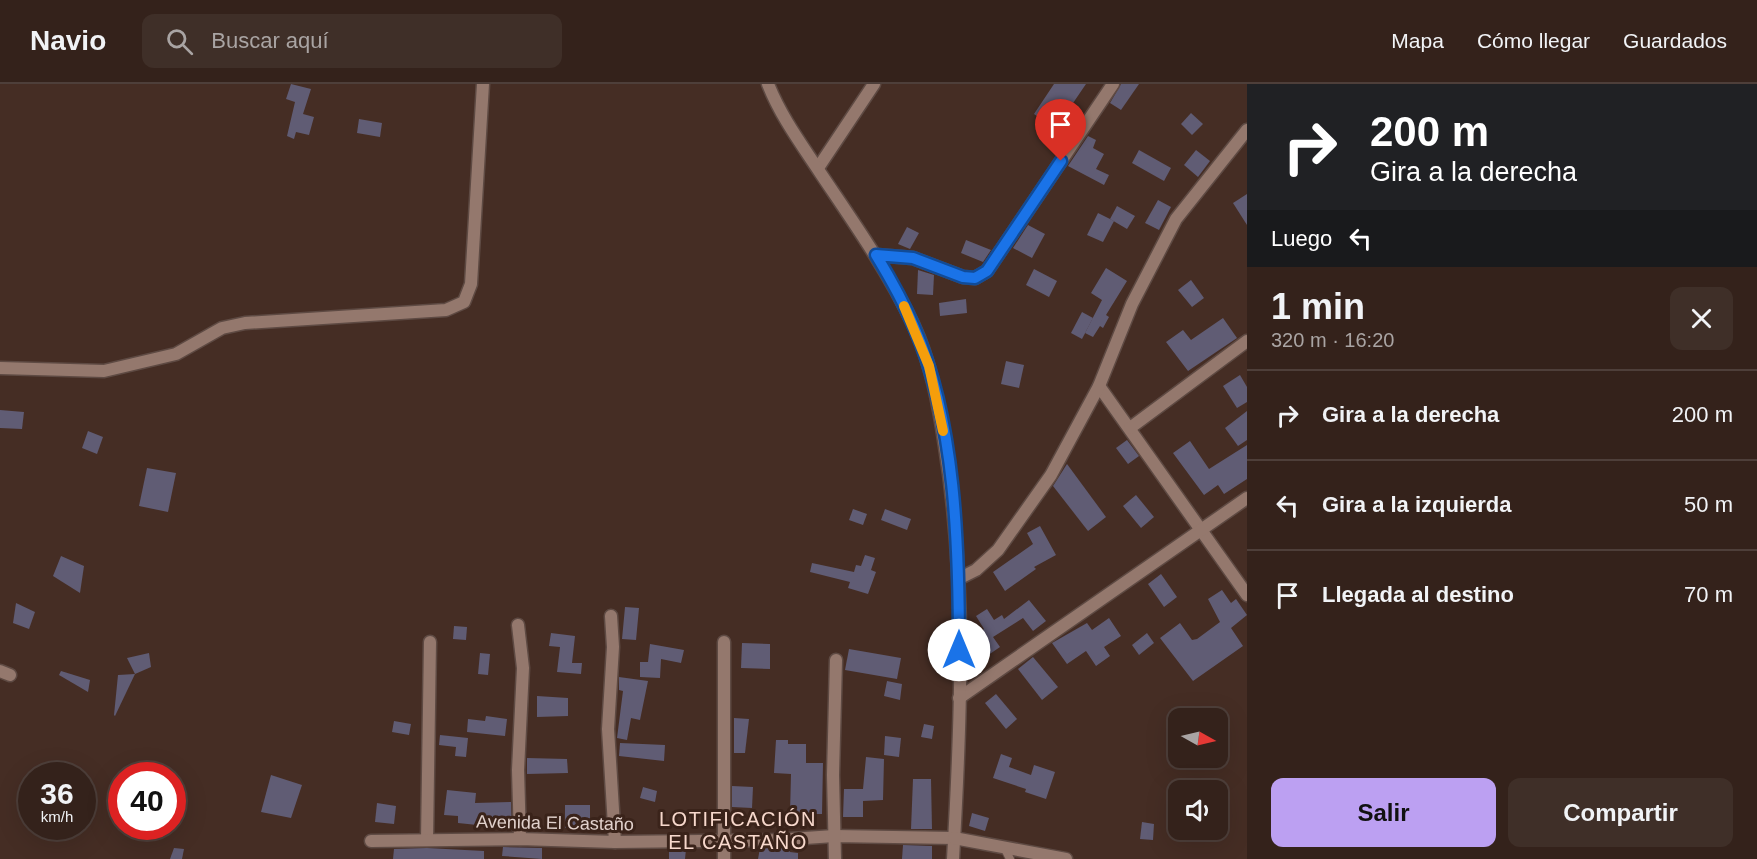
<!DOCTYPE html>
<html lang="es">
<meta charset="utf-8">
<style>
:root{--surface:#34221b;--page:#3f2f28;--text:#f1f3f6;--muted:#a9a4a3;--line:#4e3f3a;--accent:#bca0f2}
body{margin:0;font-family:Arial,sans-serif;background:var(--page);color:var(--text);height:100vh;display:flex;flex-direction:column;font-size:22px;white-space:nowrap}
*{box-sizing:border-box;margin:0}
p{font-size:20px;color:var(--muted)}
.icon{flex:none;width:33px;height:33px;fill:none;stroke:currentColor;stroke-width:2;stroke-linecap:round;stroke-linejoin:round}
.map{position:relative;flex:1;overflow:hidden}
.side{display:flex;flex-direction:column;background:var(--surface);width:510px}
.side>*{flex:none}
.banner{background:#202124;color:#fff;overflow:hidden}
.needle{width:39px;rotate:98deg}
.controls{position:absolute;left:1168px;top:624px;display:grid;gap:12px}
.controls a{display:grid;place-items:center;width:60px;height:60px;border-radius:12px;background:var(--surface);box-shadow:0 6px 24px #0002,0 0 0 2px var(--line);font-size:30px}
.speed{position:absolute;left:18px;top:678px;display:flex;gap:12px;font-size:30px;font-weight:700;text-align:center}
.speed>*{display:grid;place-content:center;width:78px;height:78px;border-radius:50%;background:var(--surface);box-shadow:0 6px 24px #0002,0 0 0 2px var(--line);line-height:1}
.speed small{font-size:15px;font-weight:400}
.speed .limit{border:9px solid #d22;background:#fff;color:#111}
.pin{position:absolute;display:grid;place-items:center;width:51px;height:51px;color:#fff;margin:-62px -26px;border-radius:50% 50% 50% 0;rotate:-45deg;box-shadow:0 0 6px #0007}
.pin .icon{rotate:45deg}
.me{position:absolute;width:66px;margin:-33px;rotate:0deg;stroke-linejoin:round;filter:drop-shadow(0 0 4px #0008)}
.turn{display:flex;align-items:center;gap:21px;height:126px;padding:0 24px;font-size:27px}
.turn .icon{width:78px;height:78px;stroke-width:2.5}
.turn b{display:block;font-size:42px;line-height:51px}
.then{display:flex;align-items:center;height:57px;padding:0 24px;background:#0003;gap:12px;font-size:22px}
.round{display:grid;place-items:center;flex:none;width:63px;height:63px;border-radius:12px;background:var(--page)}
.headline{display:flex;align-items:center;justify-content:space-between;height:102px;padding:0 24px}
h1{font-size:36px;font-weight:700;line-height:45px}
.action{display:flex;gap:12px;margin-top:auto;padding:12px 24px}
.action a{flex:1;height:69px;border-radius:12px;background:var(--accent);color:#111;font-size:24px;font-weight:700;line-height:69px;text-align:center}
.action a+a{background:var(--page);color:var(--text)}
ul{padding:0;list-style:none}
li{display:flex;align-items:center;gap:18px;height:90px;padding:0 24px;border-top:2px solid var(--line)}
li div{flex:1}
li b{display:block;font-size:22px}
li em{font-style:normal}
header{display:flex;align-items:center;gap:36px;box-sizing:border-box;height:84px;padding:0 30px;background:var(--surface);border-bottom:2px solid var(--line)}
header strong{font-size:28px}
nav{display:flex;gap:33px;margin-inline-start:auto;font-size:21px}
.search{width:420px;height:54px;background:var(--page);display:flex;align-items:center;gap:15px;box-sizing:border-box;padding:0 21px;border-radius:12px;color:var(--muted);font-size:22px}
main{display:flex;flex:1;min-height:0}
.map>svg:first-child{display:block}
.building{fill:#605c74}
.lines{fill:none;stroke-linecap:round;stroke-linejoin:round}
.service-casing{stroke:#5e4a43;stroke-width:10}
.minor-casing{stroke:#5e4a43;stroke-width:15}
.tertiary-casing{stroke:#5e4a43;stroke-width:15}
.service{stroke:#94786d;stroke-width:8}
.minor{stroke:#94786d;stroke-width:12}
.tertiary{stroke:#94786d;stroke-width:12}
.route-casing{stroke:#114b97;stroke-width:15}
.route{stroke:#1a73e8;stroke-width:10}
.slow{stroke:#f59e0b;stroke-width:10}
.labels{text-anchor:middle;stroke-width:6;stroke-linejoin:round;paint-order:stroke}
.street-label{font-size:18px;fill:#e2d2cd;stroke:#3a231a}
.neighbourhood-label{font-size:20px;letter-spacing:1.5px;fill:#f7d8cc;stroke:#3a231a}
</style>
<header>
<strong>Navio</strong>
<div class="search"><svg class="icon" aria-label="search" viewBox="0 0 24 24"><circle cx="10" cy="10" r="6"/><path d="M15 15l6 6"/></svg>Buscar aquí</div>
<nav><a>Mapa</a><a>Cómo llegar</a><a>Guardados</a></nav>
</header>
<main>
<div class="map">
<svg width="1247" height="775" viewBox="0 0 1247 775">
<rect width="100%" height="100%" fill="#452d24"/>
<!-- building -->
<g class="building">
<polygon points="291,0 311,5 303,30 314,33 309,51 296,48 294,55 287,52 295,18 286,15"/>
<polygon points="1054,0 1086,0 1071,22 1083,29 1074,44 1061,37 1056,45 1034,30"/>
<polygon points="1121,0 1139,0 1121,26 1110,19"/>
<polygon points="1191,29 1203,40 1192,51 1181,40"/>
<polygon points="359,35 382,39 380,53 357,49"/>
<polygon points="1088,52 1096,56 1093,64 1104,70 1096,85 1109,91 1104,101 1068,82"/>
<polygon points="1139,66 1171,84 1164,97 1132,79"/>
<polygon points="1196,66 1210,77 1198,93 1184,81"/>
<polygon points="1247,110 1247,141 1233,119"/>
<polygon points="1158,116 1171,123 1159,146 1145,139"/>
<polygon points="1117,122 1135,132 1127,145 1110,135"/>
<polygon points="1098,129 1114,137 1103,158 1087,151"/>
<polygon points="1028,141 1045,150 1032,174 1013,164"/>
<polygon points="907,143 919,149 910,165 898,160"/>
<polygon points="966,156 991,166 983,178 961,169"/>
<polygon points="1106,184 1127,197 1106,231 1109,233 1103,244 1100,242 1093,253 1085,249 1102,216 1091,209"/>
<polygon points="1034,185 1057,197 1049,213 1026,201"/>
<polygon points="918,186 934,191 933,211 917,210"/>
<polygon points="1191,196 1204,214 1192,223 1178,206"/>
<polygon points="966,215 967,229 940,232 939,219"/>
<polygon points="1082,228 1093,234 1082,255 1071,249"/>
<polygon points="1223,234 1237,254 1188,287 1166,258 1183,246 1191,256"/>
<polygon points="1006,277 1024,281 1019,304 1001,300"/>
<polygon points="1240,291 1247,303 1247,318 1237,324 1223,302"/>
<polygon points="0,326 24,328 22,345 0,344"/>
<polygon points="1247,327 1247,356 1238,362 1225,344"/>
<polygon points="88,347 103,353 97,370 82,364"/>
<polygon points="1127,356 1139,372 1128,380 1116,364"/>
<polygon points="1190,357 1209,385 1247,361 1247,395 1224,410 1218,401 1204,411 1173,369"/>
<polygon points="1067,380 1106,433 1088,447 1053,402"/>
<polygon points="147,384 176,389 168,428 139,422"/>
<polygon points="1136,411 1154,433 1141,444 1123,422"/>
<polygon points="853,425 867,430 863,441 849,436"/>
<polygon points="885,425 911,435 907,446 881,436"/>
<polygon points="1040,442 1056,471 1034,483 1036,485 1005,507 993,488 1033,460 1027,449"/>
<polygon points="865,471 875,474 871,486 876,488 868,510 848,504 850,498 810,488 812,479 854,488 856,481 861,482"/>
<polygon points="61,472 84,482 80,509 53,492"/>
<polygon points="1161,490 1177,513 1164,523 1148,500"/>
<polygon points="1222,506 1231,519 1236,515 1247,531 1231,544 1243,562 1193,597 1160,554 1180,539 1192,556 1197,555 1220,538 1208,515"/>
<polygon points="1029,516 1046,537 1033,547 1023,534 993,553 1000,563 984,574 971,554 984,545 976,532 987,525 994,536 1002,531 1004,535"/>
<polygon points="16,519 35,528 29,545 13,539"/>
<polygon points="625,523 639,524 636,556 622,555"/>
<polygon points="1109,534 1121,552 1104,563 1110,572 1096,582 1086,567 1067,580 1052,559 1087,539 1092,546"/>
<polygon points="454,542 467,543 466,556 453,555"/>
<polygon points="551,549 575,552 572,579 582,579 581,590 557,588 560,563 549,562"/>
<polygon points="1147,549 1154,559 1139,571 1132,561"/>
<polygon points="742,559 770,560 770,585 741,584"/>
<polygon points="650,560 684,566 681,579 661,575 660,594 640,593 640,578 648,578"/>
<polygon points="849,565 901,574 897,595 845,586"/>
<polygon points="149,569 151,583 135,590 127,574"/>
<polygon points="480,569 490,570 488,591 478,590"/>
<polygon points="1033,573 1058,603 1042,616 1018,585"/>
<polygon points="61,587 90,596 88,608 59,591"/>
<polygon points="135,590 115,632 114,631 118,591"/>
<polygon points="619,593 648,597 640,636 631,634 627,656 617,654 623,607 619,606"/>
<polygon points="887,597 902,600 900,616 884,612"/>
<polygon points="996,610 1017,635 1006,645 985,619"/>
<polygon points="537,612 568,614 568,632 537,633"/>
<polygon points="486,632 507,635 505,652 467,648 468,635 485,637"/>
<polygon points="734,634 749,635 745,669 734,669"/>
<polygon points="394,637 411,640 409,651 392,648"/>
<polygon points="924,640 934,642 932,655 921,653"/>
<polygon points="440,651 468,654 466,673 455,672 456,663 439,661"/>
<polygon points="885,652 901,654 899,673 884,671"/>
<polygon points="776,656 788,656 788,660 806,660 806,679 823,679 822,730 790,730 791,690 774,689"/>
<polygon points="620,659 665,661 664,677 619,672"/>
<polygon points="1001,670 1012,674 1009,683 1031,691 1034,681 1055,688 1046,715 1025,708 1026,705 993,694"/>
<polygon points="866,673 884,675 883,716 863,717 863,733 843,733 844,705 863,705"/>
<polygon points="527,674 567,675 568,689 527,690"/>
<polygon points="271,691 302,701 291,734 261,728"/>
<polygon points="913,695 931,695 932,745 911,745"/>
<polygon points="732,702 753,703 752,724 732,723"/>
<polygon points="643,703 657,707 655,718 640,714"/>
<polygon points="447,706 476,709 475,719 511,718 512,747 506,747 507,744 487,744 487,742 458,739 458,732 444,731"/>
<polygon points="377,719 396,722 394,740 375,738"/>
<rect x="565" y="721" width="25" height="23"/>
<polygon points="972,729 989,734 985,747 969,742"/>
<polygon points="1142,738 1154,740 1153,756 1140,755"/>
<polygon points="903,761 932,762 932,775 902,775"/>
<polygon points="503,763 542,764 542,775 502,772"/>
<polygon points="174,764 184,765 182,775 170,775"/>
<polygon points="427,764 484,767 484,775 393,775 394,765"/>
<polygon points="760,764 790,764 790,768 798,769 798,775 758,775"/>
<polygon points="686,765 685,775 669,775 669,766"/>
</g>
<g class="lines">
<!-- service casing -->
<g class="service-casing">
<polyline id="service" points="1004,763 1010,775"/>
</g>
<!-- minor casing -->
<g class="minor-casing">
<g id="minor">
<polyline points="818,84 874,0"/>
<polyline points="876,171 913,174 963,193 975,194 987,187 1113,0"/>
<polyline points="0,284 104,287 176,270 222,244 245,239 446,226 464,218 471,200 483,0"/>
<polyline points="1099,302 1247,511"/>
<polyline points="1130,344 1247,257"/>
<polyline points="960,494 976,486 998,466 1051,391 1099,302 1132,220 1176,135 1247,46"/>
<polyline points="611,532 613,563 608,645 615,758"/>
<polyline points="518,541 523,584 518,686 520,755"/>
<polyline points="0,587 10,591"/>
<polyline points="959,614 1247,414"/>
<polyline points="427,756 430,558"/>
<polyline points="371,757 520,755 615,758 776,756 834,752 954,754"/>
<polyline points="724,775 724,558"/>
<polyline points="835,775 833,691 836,576"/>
</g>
</g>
<!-- tertiary casing -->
<g class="tertiary-casing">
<g id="tertiary">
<path d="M 768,0 C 781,33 802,61 821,90 C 854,139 888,187 913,240 C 931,278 939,322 945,363 C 967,499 961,638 953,775"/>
<polyline points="954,754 1066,775"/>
</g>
</g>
<!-- service -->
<use href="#service" class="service"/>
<!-- minor -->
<use href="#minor" class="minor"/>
<!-- tertiary -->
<use href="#tertiary" class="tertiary"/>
</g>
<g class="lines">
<!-- route casing -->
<g class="route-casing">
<path id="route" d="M 959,566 C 959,464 956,337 914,243 C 903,217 890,194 876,171 L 913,174 L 963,193 L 975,194 L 987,187 L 1061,77"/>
</g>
<!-- route -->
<use href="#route" class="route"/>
<!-- slow -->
<polyline class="slow" points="904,222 929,282 943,347"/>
</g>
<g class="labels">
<!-- street labels -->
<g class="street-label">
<text transform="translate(555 739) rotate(1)" y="6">Avenida El Castaño</text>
</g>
<!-- neighbourhood labels -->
<g class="neighbourhood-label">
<text x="738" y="742">LOTIFICACIÓN<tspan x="738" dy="23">EL CASTAÑO</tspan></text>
</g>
</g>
</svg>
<div class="controls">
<a><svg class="needle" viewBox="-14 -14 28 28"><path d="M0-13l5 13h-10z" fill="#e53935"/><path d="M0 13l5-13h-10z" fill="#a9a4a3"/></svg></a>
<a><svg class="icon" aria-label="sound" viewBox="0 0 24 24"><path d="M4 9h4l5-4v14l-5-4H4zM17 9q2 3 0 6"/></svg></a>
</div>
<div class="speed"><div>36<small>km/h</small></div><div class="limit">40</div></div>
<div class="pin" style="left:1061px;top:77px;background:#d93025"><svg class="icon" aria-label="arrive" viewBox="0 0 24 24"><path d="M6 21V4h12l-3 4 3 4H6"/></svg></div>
<svg class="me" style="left:959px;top:566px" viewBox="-20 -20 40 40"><circle r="19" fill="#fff"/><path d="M0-13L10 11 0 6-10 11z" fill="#1a73e8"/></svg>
</div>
<section class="side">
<div class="banner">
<div class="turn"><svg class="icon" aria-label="right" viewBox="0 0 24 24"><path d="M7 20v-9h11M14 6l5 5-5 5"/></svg><div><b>200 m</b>Gira a la derecha</div></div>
<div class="then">Luego<svg class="icon" aria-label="left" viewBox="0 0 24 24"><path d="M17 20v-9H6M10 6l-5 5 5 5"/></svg></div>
</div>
<div class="headline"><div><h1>1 min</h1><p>320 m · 16:20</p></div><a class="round"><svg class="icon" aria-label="close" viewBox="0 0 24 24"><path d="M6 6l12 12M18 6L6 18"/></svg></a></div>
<ul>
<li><svg class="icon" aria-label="right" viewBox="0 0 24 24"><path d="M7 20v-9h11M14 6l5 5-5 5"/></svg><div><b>Gira a la derecha</b></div><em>200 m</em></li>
<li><svg class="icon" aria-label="left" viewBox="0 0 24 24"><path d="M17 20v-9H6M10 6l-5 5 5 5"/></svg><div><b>Gira a la izquierda</b></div><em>50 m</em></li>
<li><svg class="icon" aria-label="arrive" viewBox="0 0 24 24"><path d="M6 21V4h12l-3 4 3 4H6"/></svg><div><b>Llegada al destino</b></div><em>70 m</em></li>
</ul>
<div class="action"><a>Salir</a><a>Compartir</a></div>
</section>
</main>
